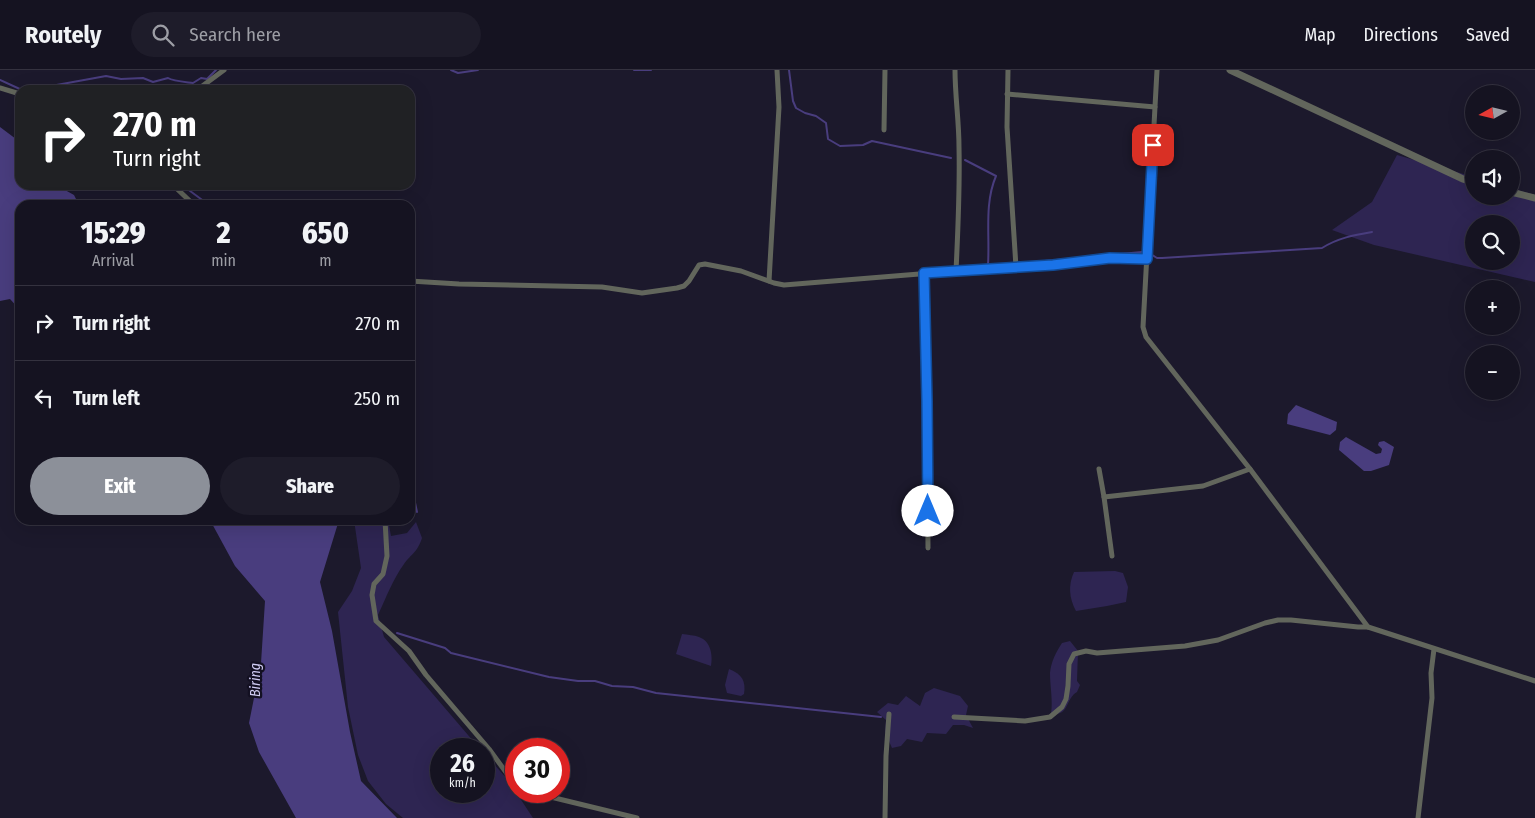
<!DOCTYPE html>
<meta charset="utf-8">
<style>
:root{--surface:#151321;--page:#1e1c2a;--text:#f1f3f6;--muted:#9d9ea5;--line:#34323f;--accent:#8c9099}
body{margin:0;font-family:"Fira Sans Condensed",sans-serif;background:var(--page);color:var(--text);height:100vh;display:flex;flex-direction:column;font-size:19px;white-space:nowrap}
*{box-sizing:border-box;margin:0}
p{font-size:16px;color:var(--muted)}
.icon{flex:none;width:28px;height:28px;fill:none;stroke:currentColor;stroke-width:2;stroke-linecap:round;stroke-linejoin:round}
.map{position:relative;flex:1;overflow:hidden}
.side{position:absolute;left:15px;top:130px;width:400px;height:325px;display:flex;flex-direction:column;background:var(--surface);border-radius:15px;box-shadow:0 5px 20px #0002,0 0 0 1px var(--line)}
.side>*{flex:none}
.banner{position:absolute;left:15px;top:15px;width:400px;height:105px;border-radius:15px;box-shadow:0 5px 20px #0002,0 0 0 1px var(--line);background:#202124;color:#fff;overflow:hidden}
.needle{width:32px;rotate:262deg}
.fabs{position:absolute;left:1465px;top:15px;display:grid;gap:10px}
.fabs a{display:grid;place-items:center;width:55px;height:55px;border-radius:50%;background:var(--surface);box-shadow:0 5px 20px #0002,0 0 0 1px var(--line);font-size:25px}
.speed{position:absolute;left:430px;top:668px;display:flex;gap:10px;font-size:25px;font-weight:700;text-align:center}
.speed>*{display:grid;place-content:center;width:65px;height:65px;border-radius:50%;background:var(--surface);box-shadow:0 5px 20px #0002,0 0 0 1px var(--line);line-height:1}
.speed small{font-size:12px;font-weight:400}
.speed .limit{border:8px solid #d22;background:#fff;color:#111}
.pin{position:absolute;display:grid;place-items:center;width:42px;height:42px;color:#fff;margin:-21px;border-radius:10px;box-shadow:0 2px 8px #0006}
.me{position:absolute;width:55px;margin:-28px;rotate:0deg;stroke-linejoin:round;filter:drop-shadow(0 0 4px #0008)}
.turn{display:flex;align-items:center;gap:18px;height:105px;padding:0 15px;font-size:22px}
.turn .icon{width:65px;height:65px;stroke-width:2.5}
.turn b{display:block;font-size:35px;line-height:42px}
.eta{display:flex;justify-content:space-evenly;align-items:center;height:85px;text-align:center}
.eta b{font-size:30px;font-weight:800;line-height:35px}
.action{display:flex;gap:10px;margin-top:auto;padding:10px 15px}
.action a{flex:1;height:58px;border-radius:30px;background:var(--accent);color:#fff;font-size:20px;font-weight:800;line-height:58px;text-align:center}
.action a+a{background:var(--page);color:var(--text)}
ul{padding:0;list-style:none}
li{display:flex;align-items:center;gap:15px;height:75px;padding:0 15px;border-top:1px solid var(--line)}
li div{flex:1}
li b{display:block;font-size:19px}
li em{font-style:normal}
header{display:flex;align-items:center;gap:30px;box-sizing:border-box;height:70px;padding:0 25px;background:var(--surface);border-bottom:1px solid var(--line)}
header strong{font-size:24px}
nav{display:flex;gap:28px;margin-inline-start:auto;font-size:18px}
.search{width:350px;height:45px;background:var(--page);display:flex;align-items:center;gap:12px;box-sizing:border-box;padding:0 18px;border-radius:28px;color:var(--muted);font-size:19px}
.map>svg:first-child{display:block}
.green{fill:#2e2552;fill-rule:evenodd}
.water{fill:#493d7e}
.lines{fill:none;stroke-linecap:round;stroke-linejoin:round}
.stream{stroke:#493d7e;stroke-width:2}
.minor{stroke:#62665c;stroke-width:5}
.tertiary{stroke:#62665c;stroke-width:7}
.route-casing{stroke:#114b97;stroke-width:12}
.route{stroke:#1a73e8;stroke-width:9}
.labels{text-anchor:middle;stroke-width:4.5;stroke-linejoin:round;paint-order:stroke}
.water-label{font-size:14px;font-style:italic;fill:#cfcbf2;stroke:#131022}
</style>
<header>
<strong>Routely</strong>
<div class="search"><svg class="icon" aria-label="search" viewBox="0 0 24 24"><circle cx="10" cy="10" r="6"/><path d="M15 15l6 6"/></svg>Search here</div>
<nav><a>Map</a><a>Directions</a><a>Saved</a></nav>
</header>
<div class="map">
<svg width="1535" height="748" viewBox="0 0 1535 748">
<rect width="100%" height="100%" fill="#1c192c"/>
<!-- green -->
<g class="green">
<path d="M 1397,85 L 1474,107 L 1474,126 L 1511,126 L 1511,118 L 1535,125 L 1535,212 L 1374,175 L 1332,160 L 1372,132 ZM 1474,154 L 1511,154 L 1511,191 L 1474,191 Z"/>
<path d="M 354,450 L 388,450 L 391,466 L 407,463 L 416,452 L 422,468 C 417,483 412,483 404,494 C 393,509 386,528 378,545 L 384,567 L 480,679 L 441,679 L 441,721 L 484,721 L 484,683 L 508,710 L 533,748 L 403,748 L 386,734 L 368,711 L 358,685 L 348,637 L 338,542 L 352,521 L 361,498 Z"/>
<path d="M 1115,501 L 1123,503 L 1128,517 L 1126,532 L 1107,536 L 1076,541 C 1069,528 1068,515 1074,502 Z"/>
<path d="M 682,564 C 688,565 694,565 699,567 C 711,571 713,586 711,596 L 676,584 Z"/>
<path d="M 1070,571 L 1078,581 L 1077,611 L 1080,615 L 1077,622 C 1065,629 1070,646 1051,644 C 1053,630 1050,617 1050,603 C 1051,592 1056,582 1062,573 Z"/>
<path d="M 729,599 C 742,604 746,611 744,624 L 741,626 L 727,623 L 725,615 Z"/>
<polygon points="934,618 960,626 968,636 966,645 973,658 964,655 953,655 946,664 927,663 922,672 907,669 901,676 892,678 885,662 886,650 877,642 888,633 898,635 906,626 920,636 925,623"/>
</g>
<!-- water -->
<g class="water">
<polygon points="0,57 20,72 20,115 56,115 74,125 79,135 20,135 20,240 10,229 0,231"/>
<polygon points="1296,335 1337,352 1336,360 1330,365 1287,354 1288,344"/>
<polygon points="1346,367 1376,384 1381,383 1382,379 1378,375 1379,372 1384,371 1394,377 1389,395 1371,401 1364,401 1339,380 1340,372"/>
<polygon points="210,450 339,450 320,512 332,561 350,662 361,711 397,748 296,748 259,682 249,653 261,593 265,531 235,496"/>
</g>
<g class="lines">
<!-- stream -->
<g class="stream">
<polyline points="451,0 458,3 478,0"/>
<polyline points="634,0 651,0"/>
<polyline points="789,0 793,31 796,38 805,43 816,46 826,53 828,69 840,76 863,75 872,71 951,88"/>
<polyline points="0,10 22,20"/>
<path d="M 29,20 L 106,6 L 121,9 L 143,8 L 153,12 L 168,8 C 173,11 186,12 193,13 L 201,8 L 207,9 L 216,0"/>
<path d="M 965,90 L 996,106 C 984,134 990,165 988,195 L 1011,194"/>
<polyline points="182,115 209,135"/>
<path d="M 1149,183 L 1157,188 L 1162,188 L 1322,178 C 1338,168 1354,165 1372,162"/>
<polyline points="1023,193 1142,182"/>
<polyline points="959,197 987,195"/>
<polyline points="410,409 417,442"/>
<polyline points="397,563 445,578 451,583 549,607 578,611 595,611 612,616 633,617 656,623 881,647"/>
</g>
<!-- minor -->
<g class="minor">
<path d="M 955,0 C 955,26 959,51 959,77 C 960,118 958,160 956,201"/>
<polyline points="1008,0 1007,57 1016,197"/>
<polyline points="1157,0 1143,257 1146,267 1250,399 1368,557 1535,611"/>
<polyline points="0,18 20,24"/>
<polyline points="197,20 224,0"/>
<polyline points="1007,24 1155,37"/>
<polyline points="884,60 885,0"/>
<polyline points="173,115 194,135"/>
<polyline points="924,203 927,331 928,478"/>
<polyline points="410,211 459,214 602,217 642,223 677,218 684,216 689,211 699,195 705,194 741,201 774,213 784,215 993,198 1053,195 1110,188 1147,189"/>
<polyline points="769,211 779,37 777,0"/>
<polyline points="1099,399 1104,427"/>
<polyline points="385,450 387,486 383,504 374,514 372,525 376,551 409,581 426,605 489,679 516,716"/>
<polyline points="1112,486 1104,427 1203,416 1250,399"/>
<polyline points="954,647 1025,651 1050,647 1062,637 1066,629 1068,616 1069,594 1074,584 1086,581 1097,583 1185,576 1218,570 1265,553 1278,550 1291,550 1358,557 1368,557"/>
<polyline points="526,721 637,748"/>
<polyline points="885,748 886,686 889,644"/>
<polyline points="1418,748 1432,628 1431,603 1434,579"/>
</g>
<!-- tertiary -->
<g class="tertiary">
<polyline points="1230,0 1463,109 1474,112"/>
<polyline points="1511,122 1535,128"/>
</g>
</g>
<g class="lines">
<!-- route casing -->
<g class="route-casing">
<polyline id="route" points="928,441 927,331 924,203 1053,195 1110,188 1147,189 1153,75"/>
</g>
<!-- route -->
<use href="#route" class="route"/>
</g>
<g class="labels">
<!-- water labels -->
<g class="water-label">
<text transform="translate(255 610) rotate(-90)" y="5">Biring</text>
</g>
</g>
</svg>
<div class="fabs">
<a><svg class="needle" viewBox="-14 -14 28 28"><path d="M0-13l5 13h-10z" fill="#e53935"/><path d="M0 13l5-13h-10z" fill="#9d9ea5"/></svg></a>
<a><svg class="icon" aria-label="sound" viewBox="0 0 24 24"><path d="M4 9h4l5-4v14l-5-4H4zM17 9q2 3 0 6"/></svg></a>
<a><svg class="icon" aria-label="search" viewBox="0 0 24 24"><circle cx="10" cy="10" r="6"/><path d="M15 15l6 6"/></svg></a>
<a>+</a>
<a>−</a>
</div>
<div class="speed"><div>26<small>km/h</small></div><div class="limit">30</div></div>
<div class="pin" style="left:1153px;top:75px;background:#d93025"><svg class="icon" aria-label="arrive" viewBox="0 0 24 24"><path d="M6 21V4h12l-3 4 3 4H6"/></svg></div>
<svg class="me" style="left:928px;top:441px" viewBox="-20 -20 40 40"><circle r="19" fill="#fff"/><path d="M0-13L10 11 0 6-10 11z" fill="#1a73e8"/></svg>
<div class="banner">
<div class="turn"><svg class="icon" aria-label="right" viewBox="0 0 24 24"><path d="M7 20v-9h11M14 6l5 5-5 5"/></svg><div><b>270 m</b>Turn right</div></div>
</div>
<section class="side">
<div class="eta">
<div><b>15:29</b><p>Arrival</p></div>
<div><b>2</b><p>min</p></div>
<div><b>650</b><p>m</p></div>
</div>
<ul>
<li><svg class="icon" aria-label="right" viewBox="0 0 24 24"><path d="M7 20v-9h11M14 6l5 5-5 5"/></svg><div><b>Turn right</b></div><em>270 m</em></li>
<li><svg class="icon" aria-label="left" viewBox="0 0 24 24"><path d="M17 20v-9H6M10 6l-5 5 5 5"/></svg><div><b>Turn left</b></div><em>250 m</em></li>
</ul>
<div class="action"><a>Exit</a><a>Share</a></div>
</section>
</div>
